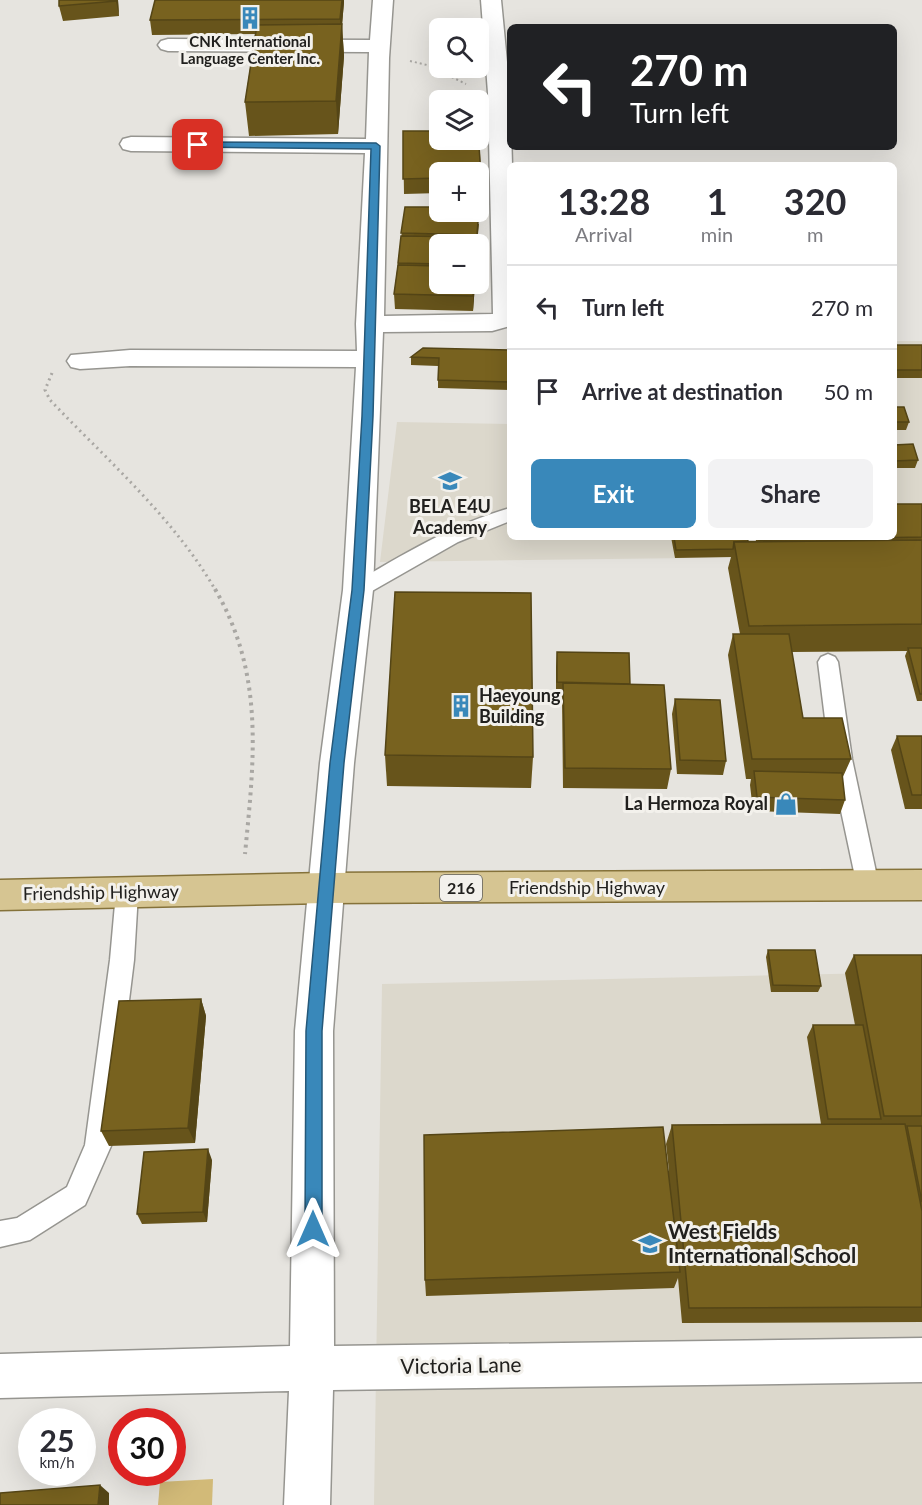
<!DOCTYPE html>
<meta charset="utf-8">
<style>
:root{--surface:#fff;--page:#f2f2f3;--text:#2b2b33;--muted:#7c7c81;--line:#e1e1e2;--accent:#3988ba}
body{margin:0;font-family:Lato,sans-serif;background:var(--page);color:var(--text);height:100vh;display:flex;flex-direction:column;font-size:22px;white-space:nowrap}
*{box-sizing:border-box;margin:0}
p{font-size:20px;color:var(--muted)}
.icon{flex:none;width:33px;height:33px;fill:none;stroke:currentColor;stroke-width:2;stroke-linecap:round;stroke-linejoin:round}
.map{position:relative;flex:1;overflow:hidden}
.side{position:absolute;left:507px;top:162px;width:390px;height:378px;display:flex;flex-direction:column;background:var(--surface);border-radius:9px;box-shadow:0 6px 24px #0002}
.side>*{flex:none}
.guide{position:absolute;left:507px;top:24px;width:390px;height:126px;border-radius:9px;box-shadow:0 6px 24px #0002;background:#202124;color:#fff;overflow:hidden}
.tools{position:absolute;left:429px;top:18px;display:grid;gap:12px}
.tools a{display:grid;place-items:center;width:60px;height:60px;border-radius:9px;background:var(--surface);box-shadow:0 6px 24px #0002;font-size:30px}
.speed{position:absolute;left:18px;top:1408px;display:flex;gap:12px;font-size:30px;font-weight:700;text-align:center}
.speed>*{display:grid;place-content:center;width:78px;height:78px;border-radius:50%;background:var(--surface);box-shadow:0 6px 24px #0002;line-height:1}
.speed small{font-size:15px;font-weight:400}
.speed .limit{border:9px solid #d22;background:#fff;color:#111}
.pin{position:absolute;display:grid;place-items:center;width:51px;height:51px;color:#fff;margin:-26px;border-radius:12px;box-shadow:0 3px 9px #0006}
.me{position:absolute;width:66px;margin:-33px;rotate:0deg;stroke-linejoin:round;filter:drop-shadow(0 0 4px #0008)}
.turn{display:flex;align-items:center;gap:21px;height:126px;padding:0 24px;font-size:27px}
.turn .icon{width:78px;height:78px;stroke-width:2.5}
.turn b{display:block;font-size:42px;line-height:51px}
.eta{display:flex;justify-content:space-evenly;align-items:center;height:102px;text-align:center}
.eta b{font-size:36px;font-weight:700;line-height:42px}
.button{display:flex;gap:12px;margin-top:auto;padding:12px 24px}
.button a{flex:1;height:69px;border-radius:9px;background:var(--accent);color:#fff;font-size:24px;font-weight:700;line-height:69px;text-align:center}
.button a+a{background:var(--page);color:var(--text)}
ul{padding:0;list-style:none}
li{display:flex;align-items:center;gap:18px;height:84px;padding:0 24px;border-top:2px solid var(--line)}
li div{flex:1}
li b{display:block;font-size:22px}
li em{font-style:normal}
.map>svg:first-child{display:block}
.built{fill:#dcd8cc}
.water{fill:#d2ba78}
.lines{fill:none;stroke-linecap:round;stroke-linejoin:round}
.lane-casing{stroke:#969590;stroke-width:3}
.street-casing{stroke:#969590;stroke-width:3}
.primary-casing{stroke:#85723a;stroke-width:3}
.path-far2{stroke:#a9a7a3;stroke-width:2;stroke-dasharray:2 3;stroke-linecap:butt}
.path-far1{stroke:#a9a7a3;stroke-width:3;stroke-dasharray:2 4;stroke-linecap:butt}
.path{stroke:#a9a7a3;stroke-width:4;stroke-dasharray:3 4.5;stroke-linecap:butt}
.lane{fill:#fff;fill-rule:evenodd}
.street{fill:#fff;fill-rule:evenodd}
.primary{fill:#d6c592;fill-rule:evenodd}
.wall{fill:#67541b}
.shaded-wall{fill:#544516}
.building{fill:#78621f;stroke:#544516;stroke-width:1.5}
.route{fill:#3988ba;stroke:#255879;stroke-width:1.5}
.labels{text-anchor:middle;stroke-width:6;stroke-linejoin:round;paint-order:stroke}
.far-poi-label{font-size:15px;font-weight:bold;fill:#21201e;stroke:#f3f1ec}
.shield{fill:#f3f1ec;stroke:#605f5c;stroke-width:1.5}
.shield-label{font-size:16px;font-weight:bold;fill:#21201e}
.poi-label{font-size:18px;font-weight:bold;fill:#21201e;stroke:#f3f1ec}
.street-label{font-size:18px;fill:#21201e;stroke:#f3f1ec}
.near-poi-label{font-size:21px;font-weight:bold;fill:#21201e;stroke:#f3f1ec;text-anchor:start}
.near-street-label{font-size:21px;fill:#21201e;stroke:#f3f1ec}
</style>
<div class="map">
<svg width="922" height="1505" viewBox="0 0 922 1505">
<rect width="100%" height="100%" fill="#e6e4df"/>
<!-- built -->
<g class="built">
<polygon points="894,341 922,341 922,555 380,562 397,422 510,424 510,537 894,537"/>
<polygon points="922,972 922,1505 374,1505 382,984"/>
</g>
<!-- water -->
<polygon class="water" points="213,1479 212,1505 158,1505 160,1482"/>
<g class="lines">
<!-- lane casing -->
<g class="lane-casing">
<g id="lane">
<path d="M 510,508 L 510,521 L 458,542 L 365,595 L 358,597 L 351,595 L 348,590 L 351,585 C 402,555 453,524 510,508 Z"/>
<polygon points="828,654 835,657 838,662 852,759 879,886 876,893 868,896 860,893 857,886 830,759 818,662 821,657"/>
<polygon points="127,883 135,886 138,893 134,960 111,1146 85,1205 30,1240 0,1247 0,1221 17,1218 67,1187 85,1145 110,960 116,893 119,886"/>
</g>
</g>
<!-- street casing -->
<g class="street-casing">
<polygon id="street" points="373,0 393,0 389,58 384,316 493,314 488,93 481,0 501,0 510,93 512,165 510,165 510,326 492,331 383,332 373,590 354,763 333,1031 334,1346 922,1338 922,1382 333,1390 330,1505 284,1505 289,1391 0,1398 0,1354 290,1346 295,1031 320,763 343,590 356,367 130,366 80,369 71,367 67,361 71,355 130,350 357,351 356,324 365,153 131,151 123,149 120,144 123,139 131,137 366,139 369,52 168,51 161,49 158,45 161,41 168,39 370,40"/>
</g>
<!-- primary casing -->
<g class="primary-casing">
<polygon id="primary" points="922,870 922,900 325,903 0,910 0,880 325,873"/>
</g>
<!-- path-far2 -->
<polyline class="path-far2" points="410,61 427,65 466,84"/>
<!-- path-far1 -->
<path class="path-far1" d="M 52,373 L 45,390 L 50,400 C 107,460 174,518 216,591"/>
<!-- path -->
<path class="path" d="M 215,589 C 265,675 254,760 245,854"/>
<!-- lane -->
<use href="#lane" class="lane"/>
<!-- street -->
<use href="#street" class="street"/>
<!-- primary -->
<use href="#primary" class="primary"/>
</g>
<!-- wall -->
<g class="wall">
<polygon points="118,0 119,16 63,21 59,6"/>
<polygon points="344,2 342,25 344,56 338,134 249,136 245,102 255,34 152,35 150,20"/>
<polygon points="479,130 481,177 481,193 478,193 478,172 440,172 440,193 404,194 403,131 440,131 440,140 478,140"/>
<polygon points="405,207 479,224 477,244 440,244 440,284 475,284 473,311 395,309 394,294"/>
<rect x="894" y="345" width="28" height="33"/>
<polygon points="510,350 510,390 438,388 438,366 411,365 411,357"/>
<polygon points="894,407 909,422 906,430 894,430"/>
<polygon points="894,445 918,460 915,468 894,468"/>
<polygon points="922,504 922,701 917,701 905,656 907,651 792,652 803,718 851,759 842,779 845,800 840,814 753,811 750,785 751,779 746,779 728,655 733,634 740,634 728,568 731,557 675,558 671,537 747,537 748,541 756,541 755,537 894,537"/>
<polygon points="557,652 629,653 630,685 671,769 667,789 563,788 562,697 556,697 556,667"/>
<polygon points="675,699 726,761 723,775 677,774 672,714"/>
<polygon points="897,736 922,736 922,809 905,809 891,750"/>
<polygon points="385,755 533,757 531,788 387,786"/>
<polygon points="768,950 821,986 818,992 771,992 766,957"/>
<polygon points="854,955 922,955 922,1322 682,1323 678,1278 674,1288 426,1296 425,1280 669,1171 666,1144 672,1125 821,1124 807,1037 813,1025 855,1025 845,973"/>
<polygon points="201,999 206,1016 195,1143 109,1146 101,1131"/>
<polygon points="212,1160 207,1222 142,1224 137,1214"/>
</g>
<!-- shaded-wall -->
<g class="shaded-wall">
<polygon points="116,0 118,0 119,16 116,1"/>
<polygon points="342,0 344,0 344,2 342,25 344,56 338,134 336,101 341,34 340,19"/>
<polygon points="474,284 475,284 473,311 473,296"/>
<polygon points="201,999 206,1016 195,1143 188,1128"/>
<polygon points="208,1149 212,1160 207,1222 203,1212"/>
<polygon points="100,1485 109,1493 109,1505 98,1505"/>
</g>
<!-- building -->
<g class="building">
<polygon points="59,0 116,0 116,1 59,6"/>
<polygon points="155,0 342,0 340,19 150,20"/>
<polygon points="342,24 336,101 245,102 257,25"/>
<polygon points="478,130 481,177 478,178 478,172 440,172 440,178 403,179 403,131 440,131 440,140 478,140"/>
<polygon points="405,207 440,207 440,212 478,212 479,208 477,235 401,233"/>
<polygon points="401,236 477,237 477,244 440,244 440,264 398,263"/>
<polygon points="398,265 440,266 440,284 474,284 473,296 394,294"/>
<rect x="894" y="345" width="28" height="25"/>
<polygon points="423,348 510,350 510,382 438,380 439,358 411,357"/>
<polygon points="894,407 904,407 909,422 894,422"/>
<polygon points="913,444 918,460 894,461 894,445"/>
<polygon points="894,504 922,504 922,537 759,540 759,537 894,537"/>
<polygon points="674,537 747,537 748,541 734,542 733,549 676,550"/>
<polygon points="922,540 922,624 749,626 734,542"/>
<polygon points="395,592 531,593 533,757 385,755"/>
<polygon points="733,634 789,634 803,718 842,718 851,759 752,759"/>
<polygon points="908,648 922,648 922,694 920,694"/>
<polygon points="557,652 629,653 630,684 557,682"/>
<polygon points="563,683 664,685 671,769 565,768"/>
<polygon points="675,699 720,700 726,761 680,760"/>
<polygon points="897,736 922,736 922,795 912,795"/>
<polygon points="754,771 842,773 845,800 757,797"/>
<polygon points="768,950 815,950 821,986 773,985"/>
<polygon points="854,955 922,955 922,1116 884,1116"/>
<polygon points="201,999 188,1128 101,1131 119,1001"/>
<polygon points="813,1025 863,1025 881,1119 828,1119"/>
<polygon points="905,1124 922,1211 922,1307 689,1308 672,1125"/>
<polygon points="907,1126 922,1126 922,1202"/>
<polygon points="663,1127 680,1272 425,1280 424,1135"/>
<polygon points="208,1149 203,1212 137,1214 144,1152"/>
<polygon points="100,1485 98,1505 0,1505 0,1493"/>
</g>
<!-- route -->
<polygon class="route" points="198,142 376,143 380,146 373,416 364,590 344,763 322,1031 322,1229 319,1235 313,1238 307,1235 305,1229 306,1031 330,763 352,590 362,416 371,149 194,147 193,145"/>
<!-- icons -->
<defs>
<g id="building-bare" transform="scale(1.8)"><path d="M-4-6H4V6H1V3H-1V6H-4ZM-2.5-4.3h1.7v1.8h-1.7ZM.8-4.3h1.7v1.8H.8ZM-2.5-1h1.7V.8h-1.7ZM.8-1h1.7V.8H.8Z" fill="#3988ba" stroke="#f3f1ec" stroke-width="2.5" paint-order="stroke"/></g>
<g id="school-bare" transform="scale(1.8)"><path d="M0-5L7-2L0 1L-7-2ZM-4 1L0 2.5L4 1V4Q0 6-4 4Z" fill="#3988ba" stroke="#f3f1ec" stroke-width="2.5" paint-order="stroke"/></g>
<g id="shop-bare" transform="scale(1.8)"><path d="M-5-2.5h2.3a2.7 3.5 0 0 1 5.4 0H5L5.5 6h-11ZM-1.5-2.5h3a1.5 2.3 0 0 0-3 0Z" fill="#3988ba" stroke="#f3f1ec" stroke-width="2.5" paint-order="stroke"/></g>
</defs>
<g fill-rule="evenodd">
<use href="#building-bare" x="250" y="18"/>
<use href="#school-bare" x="450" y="481"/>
<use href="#building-bare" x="461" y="706"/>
<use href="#shop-bare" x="786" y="804"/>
<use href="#school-bare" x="650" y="1244"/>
</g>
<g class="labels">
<!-- far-poi labels -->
<g class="far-poi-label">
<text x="250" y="47">CNK International<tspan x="250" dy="17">Language Center Inc.</tspan></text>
</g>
<!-- shield labels -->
<rect class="shield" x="440" y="875" width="42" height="26" rx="4.5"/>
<g class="shield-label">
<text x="461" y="894">216</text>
</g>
<!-- poi labels -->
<g class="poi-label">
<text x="450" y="513">BELA E4U<tspan x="450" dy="21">Academy</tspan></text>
<text x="479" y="702" text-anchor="start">Haeyoung<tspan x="479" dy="21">Building</tspan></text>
<text x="768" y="810" text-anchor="end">La Hermoza Royal</text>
</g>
<!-- street labels -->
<g class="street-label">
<text x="587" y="894">Friendship Highway</text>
<text transform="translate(101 893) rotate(-1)" y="6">Friendship Highway</text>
</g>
<!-- near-poi labels -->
<g class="near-poi-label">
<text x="668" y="1239">West Fields<tspan x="668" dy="24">International School</tspan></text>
</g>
<!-- near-street labels -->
<g class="near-street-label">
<text transform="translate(461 1366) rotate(-1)" y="7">Victoria Lane</text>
</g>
</g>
</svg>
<div class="tools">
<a><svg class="icon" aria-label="search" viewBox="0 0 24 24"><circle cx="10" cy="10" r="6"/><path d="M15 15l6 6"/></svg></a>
<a><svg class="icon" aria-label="layers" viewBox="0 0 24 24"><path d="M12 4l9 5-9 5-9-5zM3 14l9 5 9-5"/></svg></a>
<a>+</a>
<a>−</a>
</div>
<div class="speed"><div>25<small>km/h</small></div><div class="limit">30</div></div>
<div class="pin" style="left:198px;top:145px;background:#d93025"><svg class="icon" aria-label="arrive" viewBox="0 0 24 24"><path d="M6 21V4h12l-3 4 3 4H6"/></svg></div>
<svg class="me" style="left:313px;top:1229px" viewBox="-20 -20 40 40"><path d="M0-17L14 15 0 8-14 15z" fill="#3988ba" stroke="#fff" stroke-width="4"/></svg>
<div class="guide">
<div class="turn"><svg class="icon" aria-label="left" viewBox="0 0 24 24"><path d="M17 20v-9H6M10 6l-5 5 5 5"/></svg><div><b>270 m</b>Turn left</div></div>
</div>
<section class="side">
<div class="eta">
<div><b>13:28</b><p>Arrival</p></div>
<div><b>1</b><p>min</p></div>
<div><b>320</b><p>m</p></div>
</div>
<ul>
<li><svg class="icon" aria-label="left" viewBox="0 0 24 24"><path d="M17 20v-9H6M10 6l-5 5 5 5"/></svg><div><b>Turn left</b></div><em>270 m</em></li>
<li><svg class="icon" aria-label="arrive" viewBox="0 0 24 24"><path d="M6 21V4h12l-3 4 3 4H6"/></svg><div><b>Arrive at destination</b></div><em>50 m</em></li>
</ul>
<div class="button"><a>Exit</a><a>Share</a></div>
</section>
</div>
